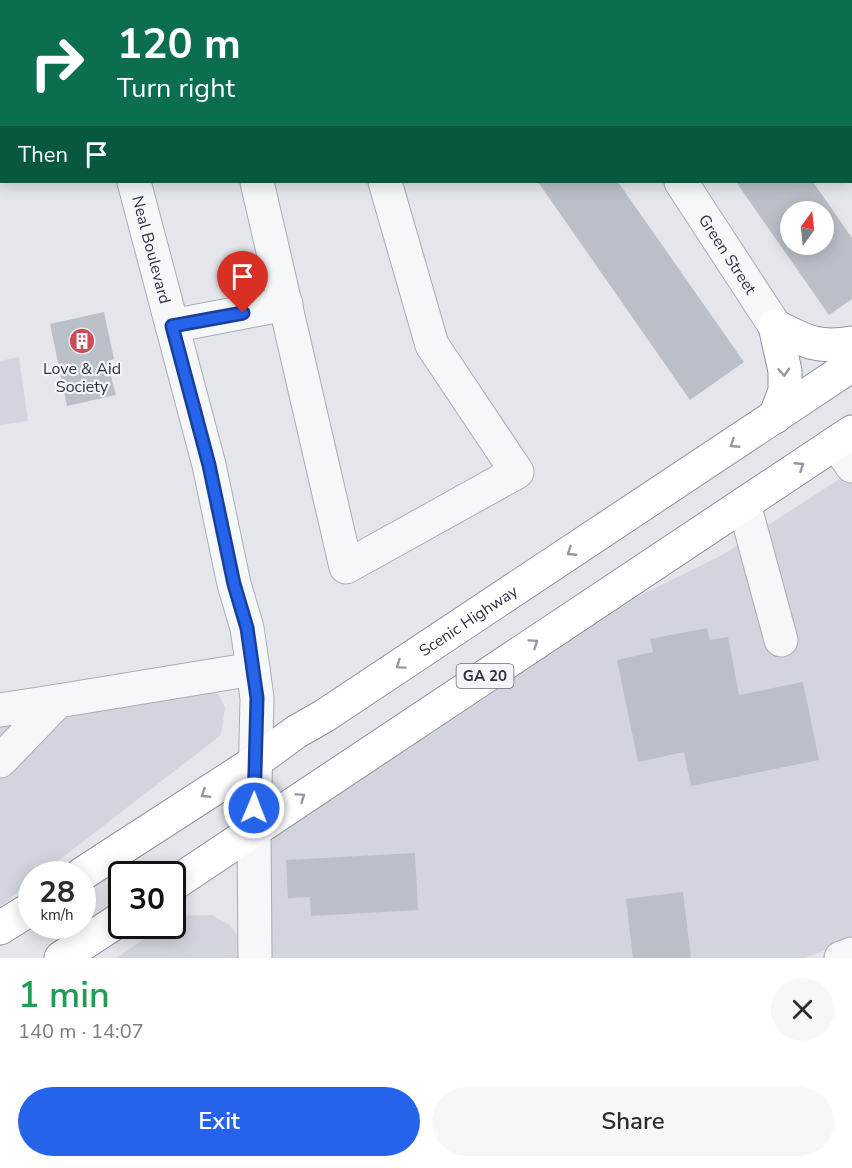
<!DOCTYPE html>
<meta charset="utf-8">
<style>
:root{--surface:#fff;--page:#f7f7f7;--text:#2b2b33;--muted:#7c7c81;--accent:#2563eb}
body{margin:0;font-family:"Nunito Sans",sans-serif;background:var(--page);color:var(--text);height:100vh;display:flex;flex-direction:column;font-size:22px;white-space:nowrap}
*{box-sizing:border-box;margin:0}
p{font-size:20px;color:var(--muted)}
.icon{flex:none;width:33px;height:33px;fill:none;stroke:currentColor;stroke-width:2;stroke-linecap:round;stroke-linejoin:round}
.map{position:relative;height:958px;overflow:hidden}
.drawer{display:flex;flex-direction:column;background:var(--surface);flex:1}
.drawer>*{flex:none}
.top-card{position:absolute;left:0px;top:0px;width:852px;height:183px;box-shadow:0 3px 15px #0003;background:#0b6e4f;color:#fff;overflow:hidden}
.needle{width:39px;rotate:15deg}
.buttons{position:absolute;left:780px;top:201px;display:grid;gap:12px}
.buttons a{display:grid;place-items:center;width:54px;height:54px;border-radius:50%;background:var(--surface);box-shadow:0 3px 15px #0003;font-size:30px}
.speed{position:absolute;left:18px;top:861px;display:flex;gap:12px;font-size:30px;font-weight:700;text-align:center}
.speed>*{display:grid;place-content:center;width:78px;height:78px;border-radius:50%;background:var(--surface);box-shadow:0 3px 15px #0003;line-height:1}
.speed small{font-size:15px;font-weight:400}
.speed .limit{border:3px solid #111;border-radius:9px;background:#fff;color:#111}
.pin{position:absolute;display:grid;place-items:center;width:51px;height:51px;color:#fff;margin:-62px -26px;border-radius:50% 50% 50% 0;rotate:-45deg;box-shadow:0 0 6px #0007}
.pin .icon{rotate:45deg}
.me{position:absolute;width:66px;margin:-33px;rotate:1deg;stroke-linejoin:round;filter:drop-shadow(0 0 4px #0008)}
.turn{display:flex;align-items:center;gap:21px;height:126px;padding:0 18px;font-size:27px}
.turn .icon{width:78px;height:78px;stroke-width:2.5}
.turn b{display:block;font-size:42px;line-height:51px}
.then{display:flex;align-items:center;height:57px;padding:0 18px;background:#0003;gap:12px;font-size:22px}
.round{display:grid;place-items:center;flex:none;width:63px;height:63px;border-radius:32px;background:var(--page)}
.overview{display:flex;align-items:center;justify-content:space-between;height:102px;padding:0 18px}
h1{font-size:36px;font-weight:600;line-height:45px;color:#1e9e55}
.cta{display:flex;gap:12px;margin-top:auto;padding:12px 18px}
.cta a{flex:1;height:69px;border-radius:36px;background:var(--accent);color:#fff;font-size:24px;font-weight:600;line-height:69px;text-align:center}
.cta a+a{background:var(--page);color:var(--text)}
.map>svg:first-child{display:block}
.built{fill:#d2d5dd}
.building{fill:#bbbfc8;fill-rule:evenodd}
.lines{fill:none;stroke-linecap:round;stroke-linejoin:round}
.minor-casing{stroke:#a9acb5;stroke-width:35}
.highway-casing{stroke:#8b92a1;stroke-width:35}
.minor{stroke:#f6f7f9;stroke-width:33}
.highway{stroke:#fff;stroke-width:33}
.oneway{stroke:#9698a1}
.route-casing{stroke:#184099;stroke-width:15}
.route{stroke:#2563eb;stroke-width:10}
.labels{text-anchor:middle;stroke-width:4.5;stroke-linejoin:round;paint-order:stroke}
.shield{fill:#f3f5f8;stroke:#686c79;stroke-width:1.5}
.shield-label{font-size:15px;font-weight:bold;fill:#2c3243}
.street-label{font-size:16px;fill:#2c3243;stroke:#f3f5f8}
.poi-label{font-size:16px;fill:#2c3243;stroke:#f3f5f8}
</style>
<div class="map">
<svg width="852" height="958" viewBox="0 0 852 958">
<rect width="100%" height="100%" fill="#e4e6eb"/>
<!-- built -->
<g class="built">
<polygon points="19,357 28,421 0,425 0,361"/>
<polygon points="852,471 852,939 805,958 268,958 271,842 281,829 611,610 722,555"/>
<polygon points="210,691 219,695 225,708 221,735 41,874 32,874 31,882 0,906 0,727"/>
<polygon points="211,915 230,925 241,941 239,958 116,958 164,926 172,926 173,919 177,916"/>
</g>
<!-- building -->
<g class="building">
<polygon points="538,182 618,182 744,362 690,400"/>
<path d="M 736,182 L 813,182 L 852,238 L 852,299 L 829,315 ZM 790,212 L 824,212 L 824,244 L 790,244 Z"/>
<polygon points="104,312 114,359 107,361 116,395 67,406 50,324"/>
<polygon points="707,628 710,640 728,637 739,695 803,682 819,760 691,786 684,752 638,762 617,660 653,652 650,639"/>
<polygon points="415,853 418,910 311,916 310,897 288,898 286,860"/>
<polygon points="683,892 691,958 633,958 626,899"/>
</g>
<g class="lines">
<!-- minor casing -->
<g class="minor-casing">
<g id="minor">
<polyline points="87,0 87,2"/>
<polyline points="208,0 208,2"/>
<polyline points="585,0 586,2"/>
<polyline points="751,0 752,2"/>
<polyline points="850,159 852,161"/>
<path id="s1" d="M 134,182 L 209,465 L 234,584 L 247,628 L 253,669 L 257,698 L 254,831 L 255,958"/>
<polyline points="257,182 346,567 517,472 432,345 385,182"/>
<path id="s2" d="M 681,182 L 775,326"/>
<polyline points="172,326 286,304"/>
<polyline points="836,443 852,466"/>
<polyline points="744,504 781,640"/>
<polyline points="0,710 58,701"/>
<polyline points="0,761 58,701 253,669"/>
<polyline points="841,958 852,954"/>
</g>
</g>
<!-- highway casing -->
<g class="highway-casing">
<g id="highway">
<path d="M 775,326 C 805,341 817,349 852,343"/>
<polyline points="775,417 785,391 785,371 775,326"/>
<path id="s3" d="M 82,874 L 255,762 L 296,732 L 324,716 L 852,365"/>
<polyline points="172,885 852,432"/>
<polyline points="0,928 32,908"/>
<polyline points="61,958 122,918"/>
</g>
</g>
<!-- minor -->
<use href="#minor" class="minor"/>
<!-- highway -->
<use href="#highway" class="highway"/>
</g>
<!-- one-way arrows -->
<defs><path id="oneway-chevron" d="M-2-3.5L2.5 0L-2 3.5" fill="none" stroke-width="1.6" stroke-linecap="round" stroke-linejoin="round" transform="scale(1.5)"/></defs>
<g class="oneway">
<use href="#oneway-chevron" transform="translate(784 372) rotate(86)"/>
<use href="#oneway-chevron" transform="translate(734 444) rotate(147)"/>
<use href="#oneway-chevron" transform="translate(800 466) rotate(-33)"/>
<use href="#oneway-chevron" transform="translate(571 552) rotate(147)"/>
<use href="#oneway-chevron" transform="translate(534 643) rotate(-34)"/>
<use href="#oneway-chevron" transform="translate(400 665) rotate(146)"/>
<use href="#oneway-chevron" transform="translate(205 794) rotate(147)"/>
<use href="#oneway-chevron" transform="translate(301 797) rotate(-34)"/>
</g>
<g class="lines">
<!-- route casing -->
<g class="route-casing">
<polyline id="route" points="243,313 172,326 209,465 234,584 247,628 257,698 254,808"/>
</g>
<!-- route -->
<use href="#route" class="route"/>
</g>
<!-- icons -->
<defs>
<g id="building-disc" transform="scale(1.35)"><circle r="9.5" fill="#cb4e56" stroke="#f3f5f8"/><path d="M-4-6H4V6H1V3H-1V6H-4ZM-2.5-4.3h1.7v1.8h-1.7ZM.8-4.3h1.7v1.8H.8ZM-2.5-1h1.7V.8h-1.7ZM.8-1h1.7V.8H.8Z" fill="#fff"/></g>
</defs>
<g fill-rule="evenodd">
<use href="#building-disc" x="82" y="341"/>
</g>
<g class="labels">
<!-- shield labels -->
<rect class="shield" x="456.5" y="664" width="57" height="24" rx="4.5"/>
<g class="shield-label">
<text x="485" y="681">GA 20</text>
</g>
<!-- street labels -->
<g class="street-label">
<text dy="6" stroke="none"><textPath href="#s1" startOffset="70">Neal Boulevard</textPath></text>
<text dy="6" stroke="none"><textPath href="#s2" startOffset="86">Green Street</textPath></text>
<text dy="6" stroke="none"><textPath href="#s3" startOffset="462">Scenic Highway</textPath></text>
</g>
<!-- poi labels -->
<g class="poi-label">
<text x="82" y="374">Love &amp; Aid<tspan x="82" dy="18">Society</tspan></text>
</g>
</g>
</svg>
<div class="buttons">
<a><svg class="needle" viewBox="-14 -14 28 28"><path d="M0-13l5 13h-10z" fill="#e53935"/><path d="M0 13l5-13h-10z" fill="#7c7c81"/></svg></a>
</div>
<div class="speed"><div>28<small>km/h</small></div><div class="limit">30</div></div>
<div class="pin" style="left:243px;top:313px;background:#d93025"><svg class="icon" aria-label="arrive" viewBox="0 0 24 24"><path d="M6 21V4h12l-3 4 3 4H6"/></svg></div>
<svg class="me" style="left:254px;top:808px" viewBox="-20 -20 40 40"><circle r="17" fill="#2563eb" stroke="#fff" stroke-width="3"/><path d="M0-11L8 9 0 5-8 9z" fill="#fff"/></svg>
<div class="top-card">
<div class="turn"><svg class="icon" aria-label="right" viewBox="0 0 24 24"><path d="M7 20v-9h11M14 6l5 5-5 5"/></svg><div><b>120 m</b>Turn right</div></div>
<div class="then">Then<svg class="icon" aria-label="arrive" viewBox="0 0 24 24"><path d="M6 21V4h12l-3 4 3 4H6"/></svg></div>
</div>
</div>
<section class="drawer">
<div class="overview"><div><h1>1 min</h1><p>140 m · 14:07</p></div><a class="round"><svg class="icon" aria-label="close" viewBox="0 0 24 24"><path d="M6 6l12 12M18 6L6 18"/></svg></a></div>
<div class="cta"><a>Exit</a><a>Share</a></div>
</section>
